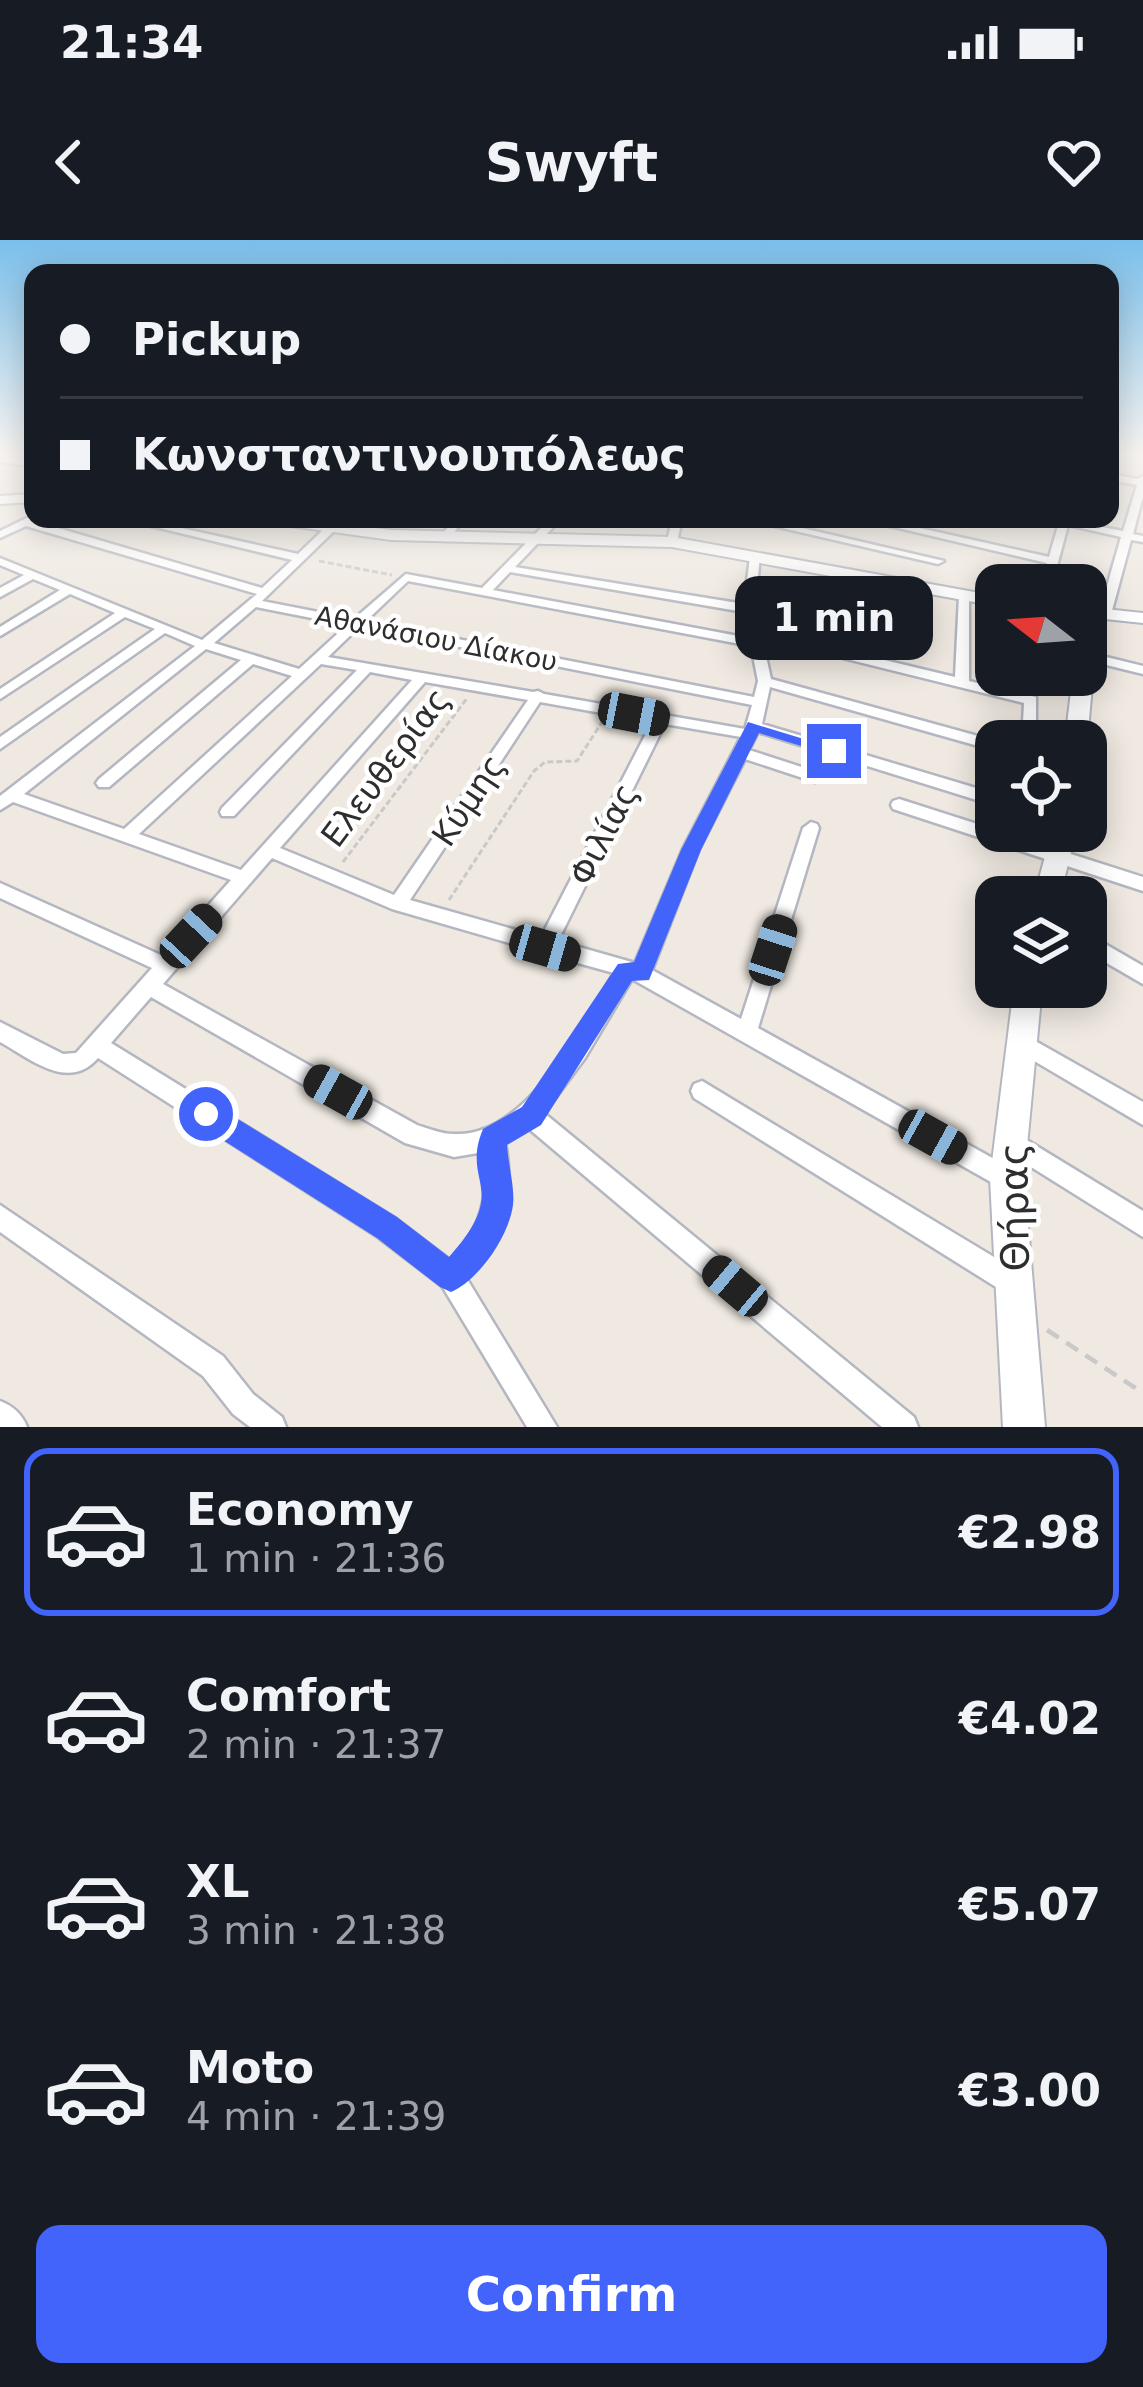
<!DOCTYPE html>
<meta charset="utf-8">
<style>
body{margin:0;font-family:"DejaVu Sans",sans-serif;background:#20242c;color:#f1f3f6;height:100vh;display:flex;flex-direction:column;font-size:45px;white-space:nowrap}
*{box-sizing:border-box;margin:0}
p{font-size:39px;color:#9ea1a6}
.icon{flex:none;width:66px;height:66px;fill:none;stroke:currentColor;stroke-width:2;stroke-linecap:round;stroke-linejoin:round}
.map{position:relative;height:1187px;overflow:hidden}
.sheet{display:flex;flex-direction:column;background:#171b24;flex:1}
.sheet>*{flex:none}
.top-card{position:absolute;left:24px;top:24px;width:1095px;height:264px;border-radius:24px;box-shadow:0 6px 30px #0003;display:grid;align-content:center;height:264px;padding:0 36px;background:#171b24}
.needle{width:78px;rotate:287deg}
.buttons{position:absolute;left:975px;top:324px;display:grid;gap:24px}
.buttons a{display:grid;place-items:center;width:132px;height:132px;border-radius:24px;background:#171b24;box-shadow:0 6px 30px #0003;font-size:60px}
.end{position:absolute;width:54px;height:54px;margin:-27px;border:15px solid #4264fb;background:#fff;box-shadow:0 0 0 6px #fff}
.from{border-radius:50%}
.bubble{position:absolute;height:84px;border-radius:24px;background:#171b24;box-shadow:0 6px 30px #0003;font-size:39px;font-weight:700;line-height:84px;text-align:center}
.car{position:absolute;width:36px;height:72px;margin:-36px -18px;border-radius:15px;box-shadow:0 0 9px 3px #0007;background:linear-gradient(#222 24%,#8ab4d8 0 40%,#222 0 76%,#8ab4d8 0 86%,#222 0)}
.top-card b{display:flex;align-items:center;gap:42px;height:114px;font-size:45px}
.top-card b+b{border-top:3px solid #363941}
.top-card i{width:30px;height:30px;background:#f1f3f6}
ul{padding:21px 0 0;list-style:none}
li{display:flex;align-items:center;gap:36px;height:168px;margin:0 24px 18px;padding:0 12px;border:6px solid transparent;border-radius:24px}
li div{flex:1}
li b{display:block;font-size:45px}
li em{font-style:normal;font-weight:700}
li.on{border-color:#4264fb}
li>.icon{width:108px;height:108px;stroke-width:1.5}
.button{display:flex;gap:24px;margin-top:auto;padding:24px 36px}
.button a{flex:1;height:138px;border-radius:24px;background:#4264fb;color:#fff;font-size:48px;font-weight:700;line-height:138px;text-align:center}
.status{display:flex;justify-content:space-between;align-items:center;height:84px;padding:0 60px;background:#171b24;direction:ltr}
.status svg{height:33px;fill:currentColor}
header{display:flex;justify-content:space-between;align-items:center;height:156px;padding:0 36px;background:#171b24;font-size:54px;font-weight:700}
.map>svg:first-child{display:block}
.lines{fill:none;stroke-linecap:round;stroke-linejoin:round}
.street-casing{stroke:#b4b7c1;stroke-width:5}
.secondary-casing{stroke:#b4b7c1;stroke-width:4}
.path-far1{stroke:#c9c9c9;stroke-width:3;stroke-dasharray:6 3;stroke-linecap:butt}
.path{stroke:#c9c9c9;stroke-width:4.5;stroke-dasharray:14 9;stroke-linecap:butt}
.street{fill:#fff;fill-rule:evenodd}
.secondary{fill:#fff;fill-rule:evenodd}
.route{fill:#4264fb}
.labels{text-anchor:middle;stroke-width:9;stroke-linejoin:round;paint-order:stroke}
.far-street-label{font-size:27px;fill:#2e2e2e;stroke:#fff}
.street-label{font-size:33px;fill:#2e2e2e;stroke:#fff}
.near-street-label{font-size:39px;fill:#2e2e2e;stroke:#fff}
</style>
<div class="status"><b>21:34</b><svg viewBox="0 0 49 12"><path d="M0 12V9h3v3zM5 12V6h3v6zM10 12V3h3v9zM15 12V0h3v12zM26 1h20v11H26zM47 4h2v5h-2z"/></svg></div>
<header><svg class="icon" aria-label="back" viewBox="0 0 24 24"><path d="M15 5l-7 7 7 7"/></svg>Swyft<svg class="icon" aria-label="heart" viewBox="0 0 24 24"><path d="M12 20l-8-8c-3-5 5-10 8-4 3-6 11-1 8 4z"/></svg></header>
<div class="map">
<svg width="1143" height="1187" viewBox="0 0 1143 1187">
<rect width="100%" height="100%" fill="#efe9e1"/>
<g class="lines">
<g class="street-casing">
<g id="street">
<path d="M 0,216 L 33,220 L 33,226 L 0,222 Z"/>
<path d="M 1110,234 L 1138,239 L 1143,236 L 1143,256 L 1133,294 L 1143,296 L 1143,302 L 1131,300 L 1111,374 L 1105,378 L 1099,374 L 1121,297 L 1068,285 L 1052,345 L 1040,345 L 1047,323 L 860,279 L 879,279 L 1049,317 L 1060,279 L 1123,291 L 1137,245 L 1110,240 Z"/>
<path d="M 31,276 L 36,279 L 34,281 L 262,348 L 292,320 L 122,279 L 141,279 L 298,314 L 326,287 L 334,287 L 334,291 L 262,361 L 354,379 L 406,334 L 482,348 L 550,279 L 561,279 L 515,327 L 744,364 L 750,317 L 760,315 L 755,369 L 760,390 L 955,437 L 959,356 L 969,353 L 969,441 L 1036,457 L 1036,501 L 1022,501 L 1024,463 L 762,398 L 771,439 L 996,501 L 996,511 L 770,447 L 762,484 L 996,554 L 996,566 L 758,492 L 749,510 L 820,533 L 823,537 L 815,542 L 745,519 L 699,609 L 652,730 L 741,779 L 803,588 L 811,582 L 817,584 L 819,588 L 758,788 L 1014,930 L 1018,938 L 1014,946 L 1006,950 L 998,946 L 632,739 L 585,818 L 544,873 L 914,1177 L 918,1187 L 882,1187 L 528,888 L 505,903 C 515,954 504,1001 467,1039 L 557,1187 L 527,1187 L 442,1046 L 378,997 L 98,818 C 68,852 31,819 0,802 L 0,782 L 63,814 L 76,813 L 152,728 L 0,658 L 0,643 L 163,716 L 231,640 L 13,562 L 0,570 L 0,556 L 195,406 L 165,393 L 0,509 L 0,497 L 155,389 L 125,377 L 0,459 L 0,449 L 115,373 L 70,354 L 0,396 L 0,387 L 60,350 L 33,339 L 0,357 L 0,348 L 24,335 L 0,325 L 0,318 L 202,400 L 257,354 L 26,286 L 0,298 L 0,291 ZM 510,332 L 744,372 L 746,392 L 749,398 L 493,350 ZM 408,341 L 751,406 L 758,441 L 754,457 L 366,381 ZM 256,367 L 347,385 L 299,429 L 214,403 ZM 359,387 L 752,465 L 745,489 L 544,454 L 538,451 L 533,452 L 328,417 ZM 206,409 L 241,420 L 99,539 L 96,543 L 99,547 L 109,547 L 253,424 L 292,436 L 124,589 L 24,554 ZM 321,424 L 357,430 L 222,568 L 220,572 L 222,576 L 234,576 L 370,432 L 412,440 L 241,630 L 139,594 ZM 425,442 L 528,460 L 394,655 L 280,608 ZM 540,462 L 652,482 L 541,697 L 410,660 ZM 665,484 L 741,497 L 683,609 L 635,723 L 558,701 ZM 272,618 L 392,669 L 537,711 L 545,716 L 549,715 L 614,733 C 581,786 527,898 454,894 C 442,894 429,889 417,885 L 163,744 ZM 151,757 L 405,903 L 454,917 L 484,912 C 490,955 481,990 450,1020 L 396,979 L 111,803 Z"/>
<path d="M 454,279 L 464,279 L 450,298 L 442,298 L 441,296 Z"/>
<path d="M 672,279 L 682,279 L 677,302 L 672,305 L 667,302 Z"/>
<path d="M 744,279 L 763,279 L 944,321 L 938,324 Z"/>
<path d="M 1086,412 L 1143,426 L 1143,434 L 1086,420 Z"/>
<path d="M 899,559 L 1143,637 L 1143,651 L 893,569 L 891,565 L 893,561 Z"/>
<path d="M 1086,693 L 1143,726 L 1143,744 L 1086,711 Z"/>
<path d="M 1021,793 L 1143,862 L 1143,885 L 1014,809 L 1011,802 L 1014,795 Z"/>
<path d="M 702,841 L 1022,1034 L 1026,1043 L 1022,1052 L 1013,1056 L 1004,1052 L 694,858 L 691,851 L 694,844 Z"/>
<path d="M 1012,891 L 1143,971 L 1143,997 L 1004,910 L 1001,902 L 1004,894 Z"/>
<path d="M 0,965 L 223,1116 L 253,1154 L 282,1177 L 286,1187 L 250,1187 L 233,1174 L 203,1136 L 0,992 Z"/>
<path d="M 0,1161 C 13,1166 22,1174 27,1187 L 0,1187 Z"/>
</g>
</g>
<g class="secondary-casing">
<g id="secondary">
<path d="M 33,254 L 33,262 L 0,264 L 0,256 Z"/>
<path d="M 261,279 L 303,279 L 391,290 L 672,297 L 996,356 L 996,366 L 672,307 L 391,300 L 268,283 Z"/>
<path d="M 1086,367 L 1143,373 L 1143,383 L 1086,377 Z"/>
<path d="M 1086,430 L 1093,435 L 1087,501 L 1065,501 L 1073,435 L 1086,435 Z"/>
<path d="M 1052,591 L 1076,591 L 1060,657 L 1034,657 Z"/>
<path d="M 1014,747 L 1042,747 L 1024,938 L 1045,1187 L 1003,1187 L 990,938 Z"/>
</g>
</g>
<g class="path-far1">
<path d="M 319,321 L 392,335"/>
<path d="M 765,357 L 885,384"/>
<path d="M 343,622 L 468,457"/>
<path d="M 449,660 L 534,531 L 545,522 L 577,521 L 602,482"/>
</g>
<path class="path" d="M 1047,1090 L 1143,1153"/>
<use href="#street" class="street"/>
<use href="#secondary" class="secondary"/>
</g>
<linearGradient id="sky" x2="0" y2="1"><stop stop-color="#7abfeb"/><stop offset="0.56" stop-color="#f8f5f2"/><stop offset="1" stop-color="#f8f5f2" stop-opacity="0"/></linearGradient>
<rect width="1143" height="381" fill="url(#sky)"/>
<path class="route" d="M 748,482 L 843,511 L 834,516 L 759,493 L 701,610 L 649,740 L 632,741 L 541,885 L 507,905 C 508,924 515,947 513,965 C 509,996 479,1040 451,1052 L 440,1047 L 377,998 L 196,883 L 196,865 L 215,865 L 397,977 L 449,1017 C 512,947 460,944 483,889 L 522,867 L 618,724 L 634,722 L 681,610 Z"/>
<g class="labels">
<g class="far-street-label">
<text transform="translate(436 399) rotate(11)" y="9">Αθανάσιου Δίακου</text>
</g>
<g class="street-label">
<text transform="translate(385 527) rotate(-53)" y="12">Ελευθερίας</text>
<text transform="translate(468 560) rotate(-56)" y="12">Κύμης</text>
<text transform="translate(603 594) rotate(-63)" y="12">Φιλίας</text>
</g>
<g class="near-street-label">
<text transform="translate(1014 967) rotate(-91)" y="14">Θήρας</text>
</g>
</g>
</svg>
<div class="buttons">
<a><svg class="needle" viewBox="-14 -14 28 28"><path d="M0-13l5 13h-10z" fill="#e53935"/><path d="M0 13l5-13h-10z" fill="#9ea1a6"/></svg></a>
<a><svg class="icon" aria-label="locate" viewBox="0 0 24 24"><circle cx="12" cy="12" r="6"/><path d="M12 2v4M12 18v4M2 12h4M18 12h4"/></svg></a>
<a><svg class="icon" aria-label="layers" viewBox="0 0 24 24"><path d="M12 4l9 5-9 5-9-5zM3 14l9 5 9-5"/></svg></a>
</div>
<i class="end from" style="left:206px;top:874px"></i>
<i class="end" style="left:834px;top:511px"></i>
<div class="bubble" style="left:735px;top:336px;width:198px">1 min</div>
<i class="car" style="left:634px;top:474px;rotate:101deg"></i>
<i class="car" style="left:191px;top:696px;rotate:43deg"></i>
<i class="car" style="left:545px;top:708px;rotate:106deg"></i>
<i class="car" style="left:773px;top:710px;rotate:18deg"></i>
<i class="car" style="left:338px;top:852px;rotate:299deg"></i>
<i class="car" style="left:933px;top:897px;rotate:119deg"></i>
<i class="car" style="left:735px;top:1046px;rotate:310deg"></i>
<div class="top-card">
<b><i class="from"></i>Pickup</b>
<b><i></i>Κωνσταντινουπόλεως</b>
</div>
</div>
<section class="sheet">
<ul>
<li class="on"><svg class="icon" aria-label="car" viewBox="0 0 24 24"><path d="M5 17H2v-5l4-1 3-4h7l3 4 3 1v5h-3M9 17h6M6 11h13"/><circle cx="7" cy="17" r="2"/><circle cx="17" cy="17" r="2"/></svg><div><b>Economy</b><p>1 min · 21:36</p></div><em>€2.98</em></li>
<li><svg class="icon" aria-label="car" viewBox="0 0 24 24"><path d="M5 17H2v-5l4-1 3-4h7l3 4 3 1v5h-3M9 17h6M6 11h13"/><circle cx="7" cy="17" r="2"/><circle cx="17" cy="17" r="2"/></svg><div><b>Comfort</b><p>2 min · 21:37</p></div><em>€4.02</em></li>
<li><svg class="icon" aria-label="car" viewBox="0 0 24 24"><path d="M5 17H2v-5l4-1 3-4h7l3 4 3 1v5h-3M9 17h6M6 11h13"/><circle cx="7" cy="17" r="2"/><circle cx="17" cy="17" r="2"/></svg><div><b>XL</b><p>3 min · 21:38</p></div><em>€5.07</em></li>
<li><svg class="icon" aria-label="car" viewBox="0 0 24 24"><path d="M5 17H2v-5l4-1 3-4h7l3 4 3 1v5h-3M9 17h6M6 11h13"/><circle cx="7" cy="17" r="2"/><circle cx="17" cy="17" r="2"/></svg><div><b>Moto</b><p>4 min · 21:39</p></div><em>€3.00</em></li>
</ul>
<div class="button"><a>Confirm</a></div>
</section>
